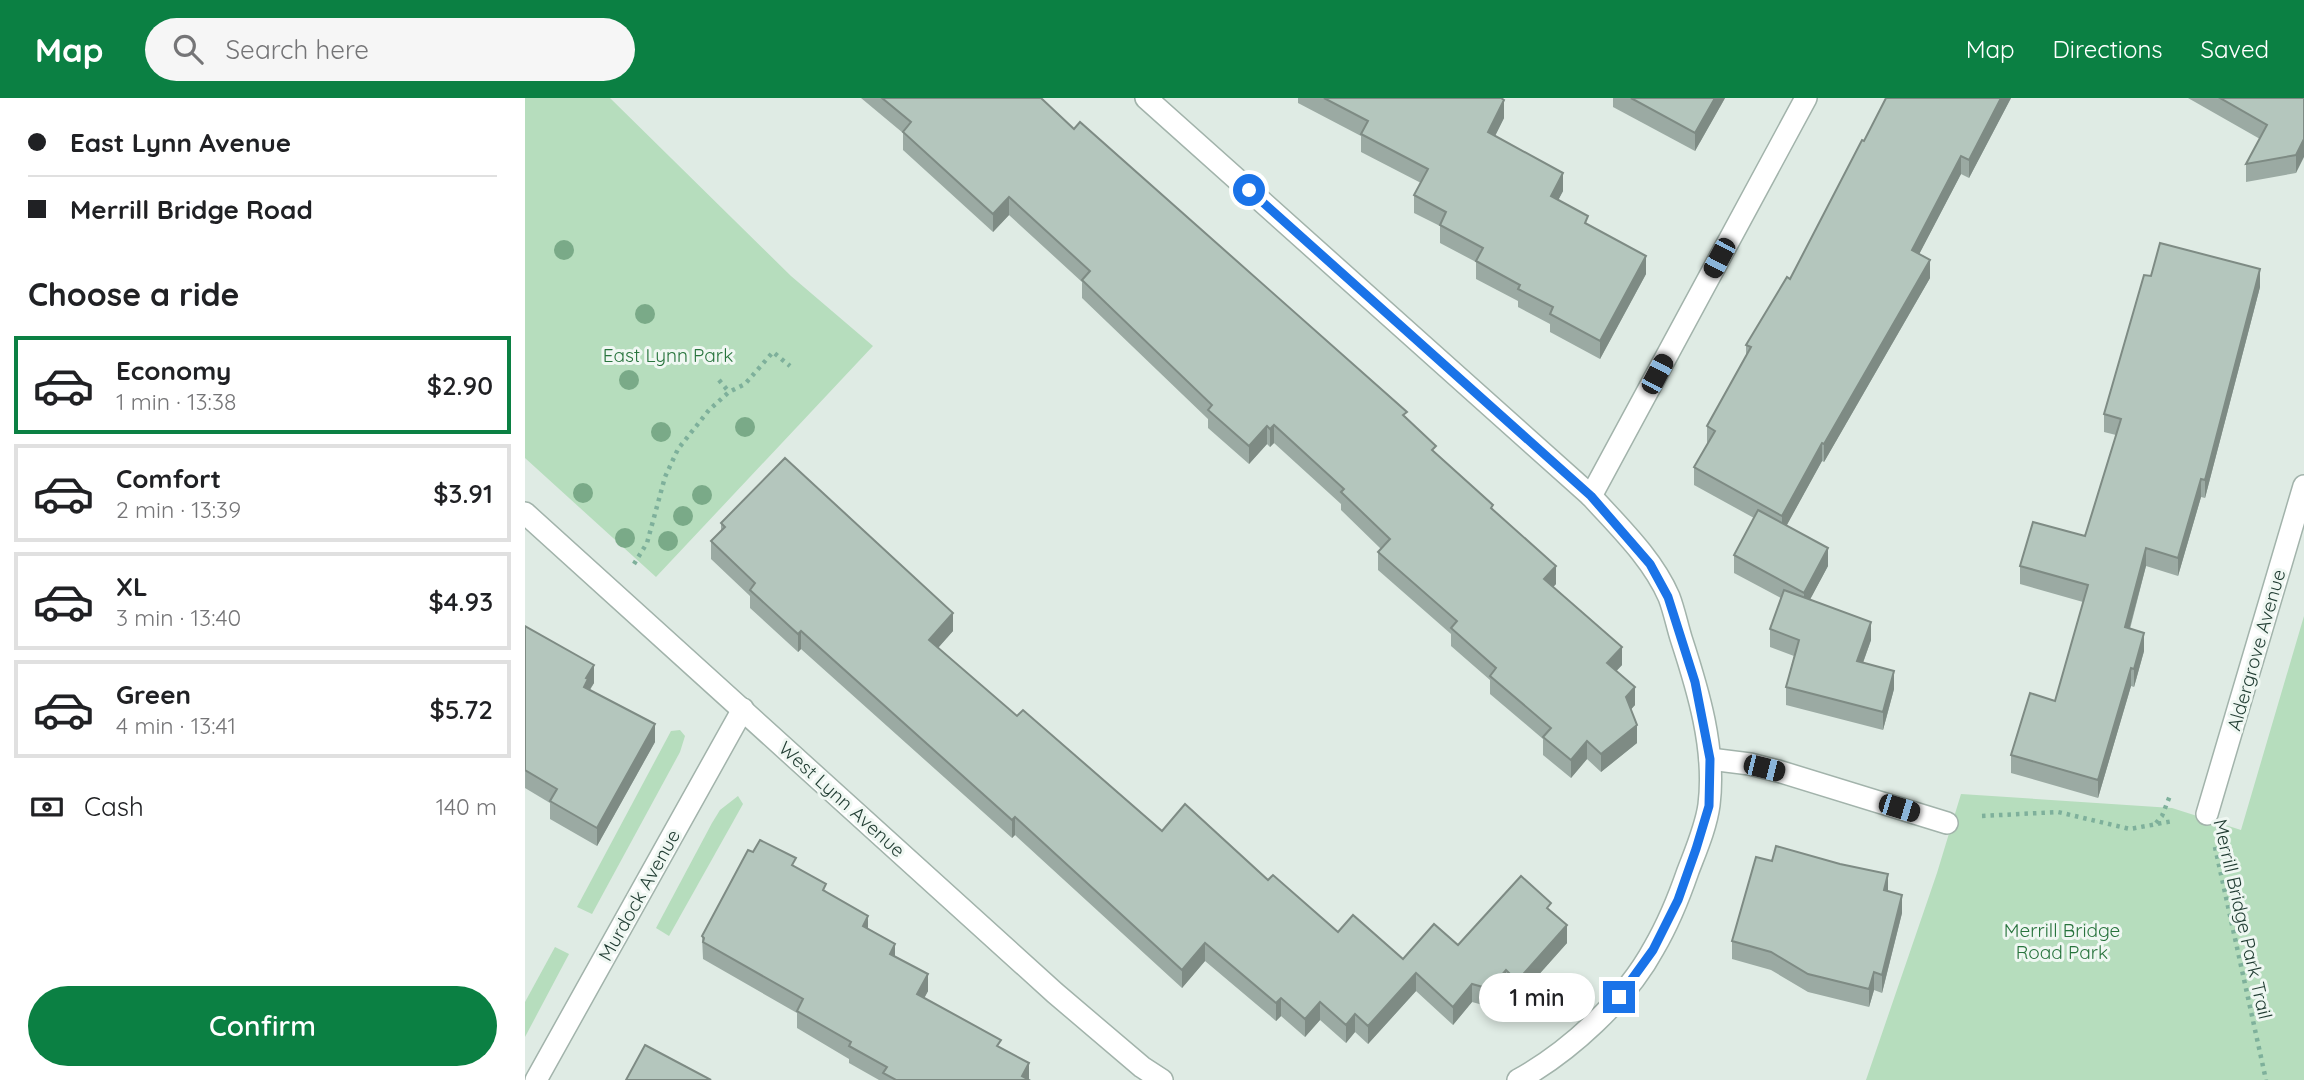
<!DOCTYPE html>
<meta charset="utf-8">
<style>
body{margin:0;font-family:Quicksand,sans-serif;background:#f6f6f6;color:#202124;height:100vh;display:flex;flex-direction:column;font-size:26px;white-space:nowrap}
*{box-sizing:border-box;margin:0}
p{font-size:23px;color:#757577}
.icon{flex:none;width:38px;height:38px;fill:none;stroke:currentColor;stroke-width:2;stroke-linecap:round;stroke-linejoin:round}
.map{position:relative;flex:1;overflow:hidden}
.side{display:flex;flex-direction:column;background:#fff;width:525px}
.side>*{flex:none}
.banner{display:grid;align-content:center;height:154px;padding:0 28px;background:#fff}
.end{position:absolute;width:32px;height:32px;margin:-16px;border:9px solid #1a73e8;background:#fff;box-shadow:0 0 0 4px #fff}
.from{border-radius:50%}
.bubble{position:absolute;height:49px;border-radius:24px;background:#fff;box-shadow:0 4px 10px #0003;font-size:23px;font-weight:600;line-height:49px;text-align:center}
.car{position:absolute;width:21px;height:42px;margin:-21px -10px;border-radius:9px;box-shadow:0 0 5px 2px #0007;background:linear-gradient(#222 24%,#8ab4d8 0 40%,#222 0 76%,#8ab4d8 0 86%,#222 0)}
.banner b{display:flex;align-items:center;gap:24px;height:66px;font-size:26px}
.banner b+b{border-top:2px solid #e0e0e0}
.banner i{width:18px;height:18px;background:#202124}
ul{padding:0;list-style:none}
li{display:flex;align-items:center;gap:21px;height:98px;margin:0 14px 10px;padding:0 14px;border:4px solid #e0e0e0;border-radius:0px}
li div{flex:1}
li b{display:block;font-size:26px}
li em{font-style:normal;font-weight:600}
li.selected{border-color:#0b8043}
li>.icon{width:63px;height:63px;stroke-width:1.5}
h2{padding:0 28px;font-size:32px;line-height:84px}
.pay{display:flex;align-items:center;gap:18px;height:77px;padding:0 28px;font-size:26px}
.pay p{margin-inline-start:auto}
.cta{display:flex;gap:14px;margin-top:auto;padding:14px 28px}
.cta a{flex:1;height:80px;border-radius:42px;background:#0b8043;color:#fff;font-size:28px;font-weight:600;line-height:80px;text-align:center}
header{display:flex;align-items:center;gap:42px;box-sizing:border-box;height:98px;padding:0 35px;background:#0b8043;color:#fff}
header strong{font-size:33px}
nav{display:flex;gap:38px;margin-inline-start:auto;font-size:24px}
.search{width:490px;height:63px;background:#f6f6f6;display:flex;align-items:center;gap:18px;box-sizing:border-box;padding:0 24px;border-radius:38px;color:#757577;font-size:26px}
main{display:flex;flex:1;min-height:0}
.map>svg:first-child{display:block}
.green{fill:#b6ddbd}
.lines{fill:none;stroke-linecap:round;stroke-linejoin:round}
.minor-casing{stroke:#a2b3ab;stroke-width:24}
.path{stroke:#7eb09b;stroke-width:4.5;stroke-dasharray:3.5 5;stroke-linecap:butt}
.minor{stroke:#fff;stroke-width:21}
.tree{fill:#7aaa88}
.wall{fill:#9baaa3}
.shaded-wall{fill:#7e8b84}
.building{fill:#b4c6bd;stroke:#7e8b84;stroke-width:2}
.route{stroke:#1a73e8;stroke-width:9}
.labels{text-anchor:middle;stroke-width:6;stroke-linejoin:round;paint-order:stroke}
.park-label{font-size:19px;fill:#28743d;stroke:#eff7f2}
.street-label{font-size:19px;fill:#1f3b31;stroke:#eff7f2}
</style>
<header>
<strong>Map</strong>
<div class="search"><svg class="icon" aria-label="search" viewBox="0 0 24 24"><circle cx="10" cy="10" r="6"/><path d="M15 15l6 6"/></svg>Search here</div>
<nav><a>Map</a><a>Directions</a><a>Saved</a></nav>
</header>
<main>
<section class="side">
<div class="banner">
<b><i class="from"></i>East Lynn Avenue</b>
<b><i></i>Merrill Bridge Road</b>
</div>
<h2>Choose a ride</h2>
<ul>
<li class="selected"><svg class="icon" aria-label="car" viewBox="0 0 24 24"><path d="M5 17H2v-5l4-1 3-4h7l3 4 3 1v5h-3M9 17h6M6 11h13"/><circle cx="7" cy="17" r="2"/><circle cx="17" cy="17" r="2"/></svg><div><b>Economy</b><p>1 min · 13:38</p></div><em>$2.90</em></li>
<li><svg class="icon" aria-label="car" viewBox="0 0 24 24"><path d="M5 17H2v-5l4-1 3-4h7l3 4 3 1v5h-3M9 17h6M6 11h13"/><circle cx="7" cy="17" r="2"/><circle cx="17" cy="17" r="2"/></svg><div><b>Comfort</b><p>2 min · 13:39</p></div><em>$3.91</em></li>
<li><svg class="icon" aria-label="car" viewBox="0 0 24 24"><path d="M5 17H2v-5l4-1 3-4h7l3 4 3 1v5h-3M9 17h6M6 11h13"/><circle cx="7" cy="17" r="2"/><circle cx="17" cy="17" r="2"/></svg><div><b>XL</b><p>3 min · 13:40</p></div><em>$4.93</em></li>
<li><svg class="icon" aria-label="car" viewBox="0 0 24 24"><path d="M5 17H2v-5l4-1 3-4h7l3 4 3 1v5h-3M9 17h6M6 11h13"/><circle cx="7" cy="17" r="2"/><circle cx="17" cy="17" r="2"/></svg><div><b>Green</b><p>4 min · 13:41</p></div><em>$5.72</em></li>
</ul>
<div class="pay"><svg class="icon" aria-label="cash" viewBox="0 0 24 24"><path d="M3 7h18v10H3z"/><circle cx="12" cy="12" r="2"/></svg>Cash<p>140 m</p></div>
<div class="cta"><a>Confirm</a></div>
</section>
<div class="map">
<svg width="1779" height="982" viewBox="0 0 1779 982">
<rect width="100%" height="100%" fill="#dfebe4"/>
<g class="green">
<path d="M 0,0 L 85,0 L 266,178 L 348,248 L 131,479 L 0,360 Z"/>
<path d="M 1779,518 L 1779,982 L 1341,982 L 1412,775 L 1436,696 L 1647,710 L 1716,732 Z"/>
<path d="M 155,632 L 160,638 L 155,654 L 67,816 L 52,809 L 146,633 Z"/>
<path d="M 213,698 L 218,706 L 144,838 L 131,830 L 187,725 L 195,712 Z"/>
<path d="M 30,849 L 44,856 L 0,939 L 0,904 Z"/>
</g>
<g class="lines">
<g class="minor-casing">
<g id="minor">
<path d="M 621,0 L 1066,398 C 1094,429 1127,460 1144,499 C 1149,512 1152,527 1156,540 C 1173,592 1191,651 1184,707 C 1181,729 1171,752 1163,773 C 1154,799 1143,826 1129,850 C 1101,902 1044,954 993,982"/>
<path d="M 1066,398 L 1281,0"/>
<path d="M 0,415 L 530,895 L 617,969 L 637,982"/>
<path d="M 1185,661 L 1225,666 L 1253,673 L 1422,725"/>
<path d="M 1682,716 L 1779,388"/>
<path d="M 11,982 L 218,611"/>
</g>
</g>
<g class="path">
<path d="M 194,282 L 204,294"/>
<path d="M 109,466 L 122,445 L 140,379 L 153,351 L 184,312 L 204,294 L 220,286 L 248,254 L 265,268"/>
<path d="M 1457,718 L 1533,714 L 1605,731 L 1648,723"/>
<path d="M 1631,725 L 1637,718 L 1646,695"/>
<path d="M 1690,749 L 1741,982"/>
</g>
<use href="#minor" class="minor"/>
</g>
<g class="tree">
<circle cx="39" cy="152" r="10"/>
<circle cx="120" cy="216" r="10"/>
<circle cx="104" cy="282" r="10"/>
<circle cx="220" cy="329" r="10"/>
<circle cx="136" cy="334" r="10"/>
<circle cx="58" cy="395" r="10"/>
<circle cx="177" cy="397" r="10"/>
<circle cx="158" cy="418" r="10"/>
<circle cx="100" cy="440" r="10"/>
<circle cx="143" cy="443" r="10"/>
</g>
<g class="wall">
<path d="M 336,0 L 516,0 L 549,31 L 882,320 L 911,356 L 968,412 L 1031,486 L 1028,489 L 1097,567 L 1091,573 L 1110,607 L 1106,611 L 1112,645 L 1076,674 L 1062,661 L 1046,680 L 1018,657 L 1018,641 L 965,596 L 965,582 L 926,548 L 926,536 L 853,472 L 853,454 L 856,451 L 816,412 L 816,406 L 749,345 L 745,349 L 742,346 L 724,366 L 683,330 L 683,321 L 557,200 L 557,184 L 484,117 L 468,134 L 378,52 L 378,35 Z"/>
<path d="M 773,0 L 976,0 L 979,20 L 970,38 L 1038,93 L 1033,102 L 1121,176 L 1075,261 L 1025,234 L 1025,226 L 993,209 L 993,203 L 951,181 L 951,164 L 915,145 L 915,128 L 889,115 L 889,97 L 896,85 L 836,54 L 836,38 L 773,5 Z"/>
<path d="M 1088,0 L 1200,0 L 1170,53 L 1088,9 Z"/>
<path d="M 1486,0 L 1444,80 L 1436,76 L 1394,156 L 1405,180 L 1299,364 L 1297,363 L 1261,428 L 1303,468 L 1285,501 L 1346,542 L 1338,565 L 1369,591 L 1358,632 L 1261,607 L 1261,589 L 1269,558 L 1245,549 L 1245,531 L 1256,500 L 1209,475 L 1209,457 L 1229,420 L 1169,387 L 1169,369 L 1182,346 L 1182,328 L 1221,257 L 1221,247 L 1265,181 L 1339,43 Z"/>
<path d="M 1663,0 L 1779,0 L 1771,75 L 1721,84 L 1721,66 L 1735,41 Z"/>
<path d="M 1626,178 L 1735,189 L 1680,400 L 1676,399 L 1653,478 L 1621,468 L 1605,531 L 1619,553 L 1609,589 L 1606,588 L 1573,700 L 1486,675 L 1486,657 L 1530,603 L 1558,504 L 1495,486 L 1495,468 L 1560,438 L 1591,337 L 1579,334 L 1579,316 Z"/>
<path d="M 196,425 L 428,533 L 413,550 L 492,618 L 637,733 L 743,782 L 813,834 L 878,861 L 933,847 L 1026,813 L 1042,845 L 992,901 L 981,890 L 965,909 L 947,904 L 928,927 L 891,893 L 843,946 L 830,934 L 821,945 L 795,922 L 780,939 L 756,918 L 751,923 L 680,863 L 657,890 L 490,737 L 487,740 L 276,551 L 273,554 L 225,510 L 225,498 L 186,461 L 186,443 L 196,433 Z"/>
<path d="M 0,528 L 69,585 L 65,592 L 130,644 L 72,748 L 25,721 L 25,705 L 0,690 Z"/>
<path d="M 271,769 L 301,793 L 343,831 L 370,858 L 403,893 L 399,900 L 476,950 L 504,965 L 504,982 L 354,982 L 324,965 L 324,961 L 272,930 L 272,915 L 178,861 L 177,838 Z"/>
<path d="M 1363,793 L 1377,815 L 1357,895 L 1349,892 L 1344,909 L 1283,894 L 1246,872 L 1207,861 L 1207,843 Z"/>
</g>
<g class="shaded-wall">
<path d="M 1190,0 L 1200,0 L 1170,53 L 1170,35 Z"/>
<path d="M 1476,0 L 1486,0 L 1444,80 L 1444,62 Z"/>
<path d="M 979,2 L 979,20 L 963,52 L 963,34 Z"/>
<path d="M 1779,41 L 1779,59 L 1771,75 L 1771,57 Z"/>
<path d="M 1436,58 L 1436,76 L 1387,170 L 1387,152 Z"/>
<path d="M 1038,75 L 1038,93 L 1026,116 L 1026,98 Z"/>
<path d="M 484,99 L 484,117 L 468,134 L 468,116 Z"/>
<path d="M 1121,158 L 1121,176 L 1075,261 L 1075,243 Z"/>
<path d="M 1405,162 L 1405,180 L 1299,364 L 1299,346 Z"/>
<path d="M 1735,171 L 1735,189 L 1680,400 L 1680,382 Z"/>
<path d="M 749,327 L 749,345 L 745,349 L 745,331 Z"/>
<path d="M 742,328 L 742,346 L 724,366 L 724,348 Z"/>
<path d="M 1297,345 L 1297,363 L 1257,436 L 1257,418 Z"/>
<path d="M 1676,381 L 1676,399 L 1653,478 L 1653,460 Z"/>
<path d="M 1303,450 L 1303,468 L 1279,513 L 1279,495 Z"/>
<path d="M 1621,450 L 1621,468 L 1600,547 L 1600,529 Z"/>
<path d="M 1031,468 L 1031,486 L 1019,499 L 1019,481 Z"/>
<path d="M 428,515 L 428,533 L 404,560 L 404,542 Z"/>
<path d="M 1346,524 L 1346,542 L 1332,581 L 1332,563 Z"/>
<path d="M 276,533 L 276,551 L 273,554 L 273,536 Z"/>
<path d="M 1619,535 L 1619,553 L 1609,589 L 1609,571 Z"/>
<path d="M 1097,549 L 1097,567 L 1082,583 L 1082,565 Z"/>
<path d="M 69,567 L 69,585 L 63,594 L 59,589 L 61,580 Z"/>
<path d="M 1606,570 L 1606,588 L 1573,700 L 1573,682 Z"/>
<path d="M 1369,573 L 1369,591 L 1358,632 L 1358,614 Z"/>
<path d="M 1110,589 L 1110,607 L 1101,617 L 1101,599 Z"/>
<path d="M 130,626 L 130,644 L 72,748 L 72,730 Z"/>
<path d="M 1112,627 L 1112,645 L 1076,674 L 1076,656 Z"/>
<path d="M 1062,643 L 1062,661 L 1046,680 L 1046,662 Z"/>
<path d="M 490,719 L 490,737 L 487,740 L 487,722 Z"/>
<path d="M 1363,776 L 1363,794 L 1359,792 Z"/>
<path d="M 1377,797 L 1377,815 L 1357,895 L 1357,877 Z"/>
<path d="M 343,818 L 343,835 L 338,828 Z"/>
<path d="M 1042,827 L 1042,845 L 992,901 L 992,883 Z"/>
<path d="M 680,845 L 680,863 L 657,890 L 657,872 Z"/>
<path d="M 370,846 L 370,863 L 365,856 Z"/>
<path d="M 981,872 L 981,890 L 965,909 L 965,891 Z"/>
<path d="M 1349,874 L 1349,892 L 1344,909 L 1344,891 Z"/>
<path d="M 891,875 L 891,893 L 843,946 L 843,928 Z"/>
<path d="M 403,876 L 403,893 L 392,914 L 392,896 Z"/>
<path d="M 947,886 L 947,904 L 928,927 L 928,909 Z"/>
<path d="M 756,900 L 756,918 L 751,923 L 751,905 Z"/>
<path d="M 795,904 L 795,922 L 780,939 L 780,921 Z"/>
<path d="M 830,916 L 830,934 L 821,945 L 821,927 Z"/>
<path d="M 504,965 L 504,982 L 497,978 Z"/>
</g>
<g class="building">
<path d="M 357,0 L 516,0 L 549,31 L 555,24 L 882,314 L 878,317 L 911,348 L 907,352 L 968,407 L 966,410 L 1031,468 L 1019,481 L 1097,549 L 1082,565 L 1110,589 L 1101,599 L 1112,627 L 1076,656 L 1062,643 L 1046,662 L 1018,639 L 1026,630 L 965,578 L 971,570 L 926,530 L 932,523 L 853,454 L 865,441 L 816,394 L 819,391 L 749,327 L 745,331 L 742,328 L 724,348 L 683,312 L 687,307 L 557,182 L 565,173 L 484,99 L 468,116 L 378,34 L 386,24 Z"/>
<path d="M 799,0 L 976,0 L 979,2 L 963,34 L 1038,75 L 1026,98 L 1063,118 L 1060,125 L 1121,158 L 1075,243 L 1025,216 L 1028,209 L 993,191 L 995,187 L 951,163 L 958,150 L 915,127 L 921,114 L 889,97 L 903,71 L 836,36 L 843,23 Z"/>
<path d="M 1106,0 L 1190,0 L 1170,35 Z"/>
<path d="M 1361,0 L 1476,0 L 1444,62 L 1436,58 L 1387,152 L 1405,162 L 1299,346 L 1297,345 L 1257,418 L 1169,369 L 1190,333 L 1182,328 L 1226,249 L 1221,247 L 1262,179 L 1265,181 L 1337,42 L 1339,43 Z"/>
<path d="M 1695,0 L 1779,0 L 1779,41 L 1771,57 L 1721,66 L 1742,27 Z"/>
<path d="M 1635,145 L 1735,171 L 1680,382 L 1676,381 L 1653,460 L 1621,450 L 1600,529 L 1619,535 L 1609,571 L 1606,570 L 1573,682 L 1486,657 L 1505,595 L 1530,603 L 1563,487 L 1495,468 L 1508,424 L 1560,438 L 1596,321 L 1579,316 L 1619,177 L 1626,178 Z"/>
<path d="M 260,360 L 428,515 L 404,542 L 492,618 L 498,612 L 637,733 L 660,706 L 743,782 L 748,777 L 813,834 L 828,817 L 878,861 L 909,826 L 933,847 L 996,778 L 1026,805 L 1022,810 L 1042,827 L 992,883 L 981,872 L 965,891 L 947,886 L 928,909 L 891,875 L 843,928 L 830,916 L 821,927 L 795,904 L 780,921 L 756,900 L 751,905 L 680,845 L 657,872 L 490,719 L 487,722 L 276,533 L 273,536 L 225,492 L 230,485 L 186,443 L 200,429 L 196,425 Z"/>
<path d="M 1233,412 L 1303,450 L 1279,495 L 1209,457 Z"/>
<path d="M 1259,492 L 1346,524 L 1332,563 L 1369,573 L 1358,614 L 1261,589 L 1274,542 L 1245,531 Z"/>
<path d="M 0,528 L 69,567 L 61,580 L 63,581 L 59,589 L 130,626 L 72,730 L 25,703 L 32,691 L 0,672 Z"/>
<path d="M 235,742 L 271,760 L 267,767 L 301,786 L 298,792 L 343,818 L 338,828 L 370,846 L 365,856 L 403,876 L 392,896 L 476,942 L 472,948 L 504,965 L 497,978 L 504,982 L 371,982 L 358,975 L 362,969 L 324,948 L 326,944 L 272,913 L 278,901 L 178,844 L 179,840 L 177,838 L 223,752 L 228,754 Z"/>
<path d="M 1251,748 L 1315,766 L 1363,776 L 1359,792 L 1377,797 L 1357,877 L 1349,874 L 1344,891 L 1283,876 L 1246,854 L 1207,843 L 1231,759 L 1247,763 Z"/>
<path d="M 120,947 L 186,982 L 101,982 Z"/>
</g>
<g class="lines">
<path class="route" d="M 724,92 L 1066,398 L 1125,466 L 1143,499 L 1170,584 L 1185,661 L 1184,708 L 1171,751 L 1153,802 L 1128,852 L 1094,899"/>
</g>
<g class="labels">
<g class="park-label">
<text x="143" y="264">East Lynn Park</text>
<text x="1537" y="839">Merrill Bridge<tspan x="1537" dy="22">Road Park</tspan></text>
</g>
<g class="street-label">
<text transform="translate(1731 552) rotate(-74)" y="7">Aldergrove Avenue</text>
<text transform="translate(317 701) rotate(42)" y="7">West Lynn Avenue</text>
<text transform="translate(114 797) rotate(-61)" y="7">Murdock Avenue</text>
<text transform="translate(1718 821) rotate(77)" y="7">Merrill Bridge Park Trail</text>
</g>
</g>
</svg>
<i class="end from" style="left:724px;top:92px"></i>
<i class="end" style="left:1094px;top:899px"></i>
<div class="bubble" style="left:954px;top:875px;width:116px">1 min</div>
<i class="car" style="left:1194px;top:160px;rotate:208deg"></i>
<i class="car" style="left:1132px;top:276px;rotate:28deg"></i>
<i class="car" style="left:1239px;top:670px;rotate:104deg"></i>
<i class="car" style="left:1374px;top:710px;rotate:107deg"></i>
</div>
</main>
